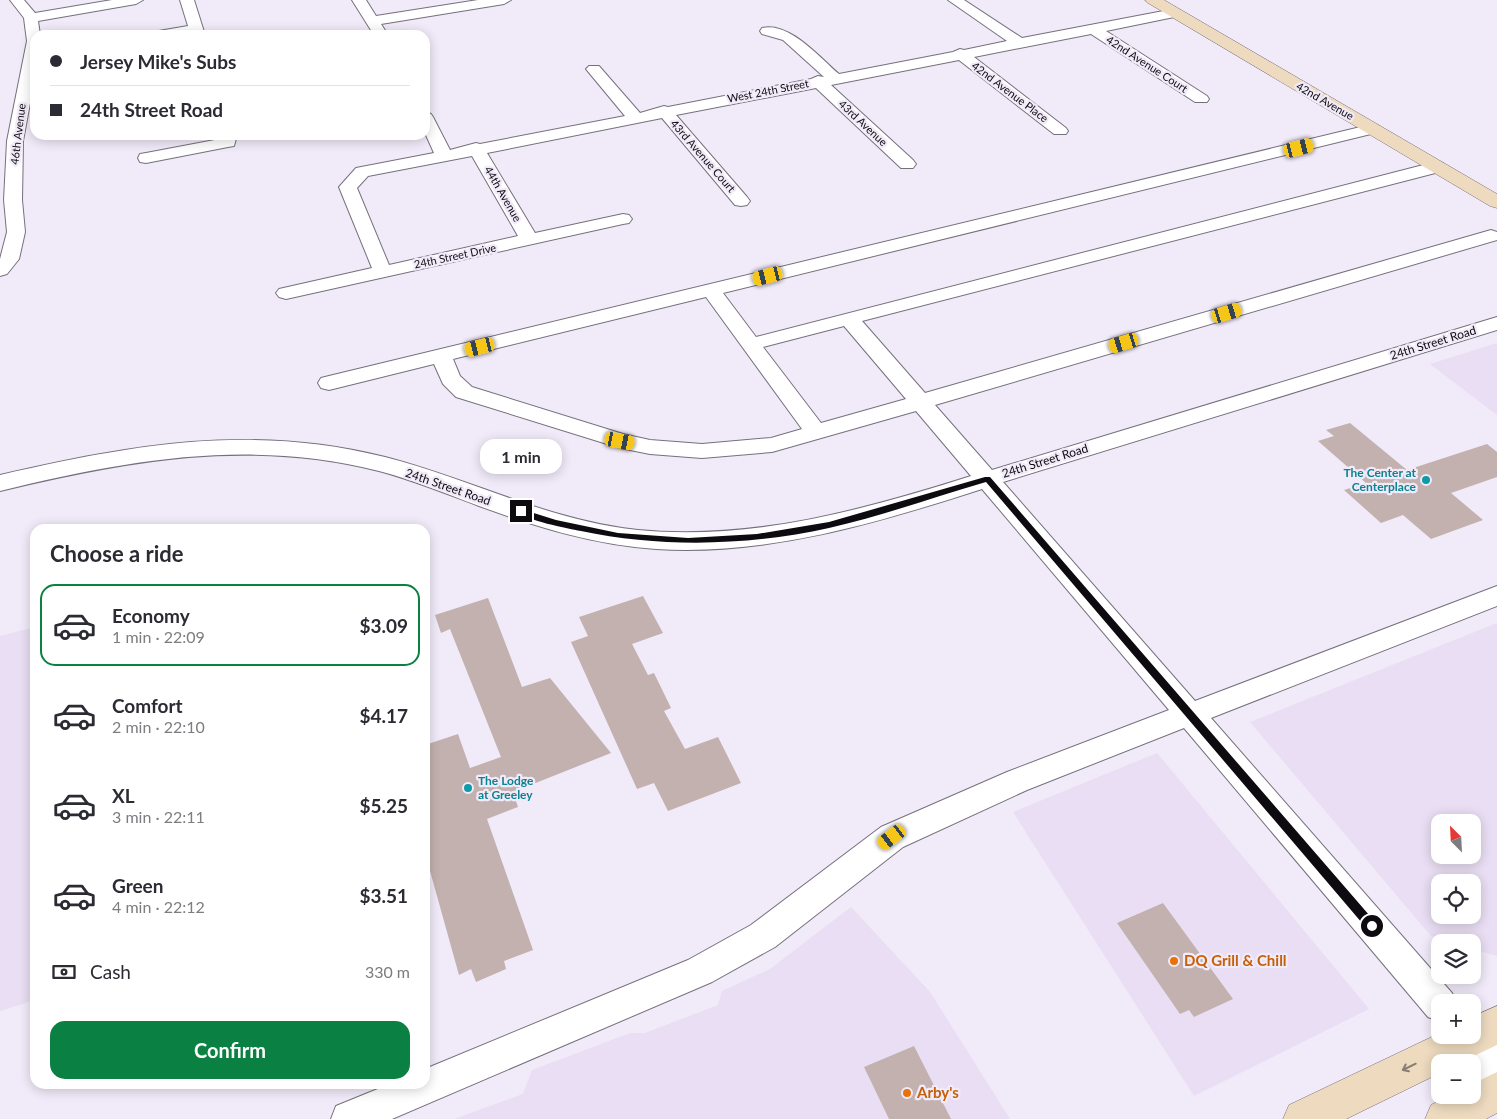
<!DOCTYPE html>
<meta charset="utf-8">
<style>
body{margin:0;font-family:Lato,sans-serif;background:#f2f2f3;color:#2b2b33;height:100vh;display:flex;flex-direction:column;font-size:19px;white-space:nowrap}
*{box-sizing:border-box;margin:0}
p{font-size:16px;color:#7c7c81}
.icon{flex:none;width:28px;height:28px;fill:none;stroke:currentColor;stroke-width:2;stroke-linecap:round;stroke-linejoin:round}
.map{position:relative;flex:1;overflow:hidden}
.sheet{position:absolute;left:30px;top:524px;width:400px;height:565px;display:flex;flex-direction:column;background:#fff;border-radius:15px;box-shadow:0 2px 12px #0003}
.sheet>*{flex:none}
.banner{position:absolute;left:30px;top:30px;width:400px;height:110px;border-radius:15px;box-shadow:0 2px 12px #0003;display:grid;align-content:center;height:110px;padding:0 20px;background:#fff}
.needle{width:32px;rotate:336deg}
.buttons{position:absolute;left:1431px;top:814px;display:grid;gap:10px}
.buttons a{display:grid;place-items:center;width:50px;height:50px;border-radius:10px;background:#fff;box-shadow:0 2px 12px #0003;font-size:25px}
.end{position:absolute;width:22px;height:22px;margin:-11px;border:6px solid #0d0b0f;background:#fff;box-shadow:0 0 0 2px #fff}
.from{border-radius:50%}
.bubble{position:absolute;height:35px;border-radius:15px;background:#fff;box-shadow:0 2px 12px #0003;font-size:16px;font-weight:700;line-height:35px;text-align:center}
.car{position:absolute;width:15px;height:30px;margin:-15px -8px;border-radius:6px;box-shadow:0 0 4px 1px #0007;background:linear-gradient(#f5c518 24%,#345 0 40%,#f5c518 0 76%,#345 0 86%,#f5c518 0)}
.banner b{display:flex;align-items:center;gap:18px;height:48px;font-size:19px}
.banner b+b{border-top:1px solid #e1e1e2}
.banner i{width:12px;height:12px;background:#2b2b33}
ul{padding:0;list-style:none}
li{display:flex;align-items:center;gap:15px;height:82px;margin:0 10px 8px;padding:0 10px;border:2px solid transparent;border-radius:15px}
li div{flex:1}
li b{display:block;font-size:19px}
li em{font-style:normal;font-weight:700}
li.active{border-color:#0b8043}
li>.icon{width:45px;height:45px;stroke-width:1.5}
h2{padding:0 20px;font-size:22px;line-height:60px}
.pay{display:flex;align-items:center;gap:12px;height:55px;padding:0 20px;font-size:19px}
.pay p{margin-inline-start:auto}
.action{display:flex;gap:10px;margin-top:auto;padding:10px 20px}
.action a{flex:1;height:58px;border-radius:15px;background:#0b8043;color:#fff;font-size:20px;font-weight:700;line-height:58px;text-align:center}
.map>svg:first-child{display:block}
.built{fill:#e9def3;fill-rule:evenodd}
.building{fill:#c3b1af}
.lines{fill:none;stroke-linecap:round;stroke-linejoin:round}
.street-casing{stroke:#76707c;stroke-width:2}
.secondary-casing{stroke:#76707c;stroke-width:1}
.street{fill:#fff;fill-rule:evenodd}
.secondary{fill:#eddabf;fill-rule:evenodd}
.oneway{stroke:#887d70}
.route{fill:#0d0b0f}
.culture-dot{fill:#0f9aa8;stroke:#f1eaf9;stroke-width:2}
.food-dot{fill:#e8710a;stroke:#f1eaf9;stroke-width:2}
.labels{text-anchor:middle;stroke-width:4.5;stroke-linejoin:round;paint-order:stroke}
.far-street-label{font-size:11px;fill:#0d0b0f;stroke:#f1eaf9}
.street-label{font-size:12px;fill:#0d0b0f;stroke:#f1eaf9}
.culture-label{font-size:12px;font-weight:bold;fill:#0d838f;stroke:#f1eaf9;text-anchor:end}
.near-food-label{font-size:15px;font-weight:bold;fill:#c56008;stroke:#f1eaf9;text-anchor:start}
</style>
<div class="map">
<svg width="1497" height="1119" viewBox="0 0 1497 1119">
<rect width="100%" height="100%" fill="#f1eaf9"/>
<g class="built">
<path d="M 1497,343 L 1497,415 L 1430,364 Z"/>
<path d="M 1497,623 L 1497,956 L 1473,949 L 1472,942 L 1452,942 L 1431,936 L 1250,722 ZM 1440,822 L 1472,822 L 1472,855 L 1440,855 ZM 1440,882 L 1472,882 L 1472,915 L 1440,915 Z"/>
<path d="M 35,627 L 35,1000 L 0,1011 L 0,636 Z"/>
<path d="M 1157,753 L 1369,1009 L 1194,1096 L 1013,812 Z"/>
<path d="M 851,907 L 930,992 L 1010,1119 L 454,1119 L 523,1094 L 532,1070 L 630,1033 L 645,1033 L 718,1005 L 722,991 L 770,969 Z"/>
</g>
<g class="building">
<path d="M 1350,423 L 1407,470 L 1487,444 L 1497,452 L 1497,477 L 1451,493 L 1483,520 L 1431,539 L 1403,515 L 1381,523 L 1344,490 L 1366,483 L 1318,441 L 1334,436 L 1326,430 Z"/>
<path d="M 643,596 L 663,633 L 632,644 L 648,675 L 654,673 L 671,708 L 664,711 L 685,749 L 718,737 L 741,783 L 668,811 L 654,783 L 637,789 L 571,642 L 588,636 L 579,617 Z"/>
<path d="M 488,598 L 522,687 L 550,678 L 611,753 L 513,792 L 518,807 L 487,819 L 533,950 L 504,961 L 506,969 L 476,982 L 471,969 L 459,975 L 425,853 L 425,745 L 458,734 L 470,768 L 501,757 L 450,629 L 441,633 L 435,615 Z"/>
<path d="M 1163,903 L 1233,999 L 1194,1017 L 1189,1010 L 1180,1014 L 1117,923 Z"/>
<path d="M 914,1046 L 951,1119 L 889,1119 L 864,1067 Z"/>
</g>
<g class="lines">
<g class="street-casing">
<g id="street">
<path d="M 10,0 L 24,0 L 35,13 L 112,0 L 143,0 L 136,4 L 38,21 L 40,35 L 35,35 L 35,76 L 23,141 L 22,200 L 25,232 L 19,259 L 7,274 L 0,276 L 0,259 L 7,232 L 4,200 L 7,141 L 27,41 L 24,18 Z"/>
<path d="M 180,0 L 194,0 L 205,35 L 151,35 L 153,32 L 188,26 Z"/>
<path d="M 352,0 L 366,0 L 376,16 L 478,0 L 511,0 L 504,4 L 381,24 L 388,35 L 374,35 Z"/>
<path d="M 948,0 L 964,0 L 1022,38 L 1174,9 L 1179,10 L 1181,13 L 1179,16 L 1106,31 L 1207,96 L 1209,99 L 1207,102 L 1195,102 L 1091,34 L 974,57 L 1066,128 L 1068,131 L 1066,134 L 1054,134 L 959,60 L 831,85 L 913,160 L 916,164 L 913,168 L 901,168 L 816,88 L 676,115 L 747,197 L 750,201 L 747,205 L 741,206 L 735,205 L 662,118 L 487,153 L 535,233 L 623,214 L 629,215 L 632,219 L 629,223 L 623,224 L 286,299 L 279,297 L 276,293 L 279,289 L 372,268 L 339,187 L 356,168 L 434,153 L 425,133 L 425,112 L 431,114 L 433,117 L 450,150 L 476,143 L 480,144 L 625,116 L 586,69 L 589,66 L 599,66 L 640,113 L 664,106 L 668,107 L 811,79 L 818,76 L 824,77 L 783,40 L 762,34 L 760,31 L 762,28 C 789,21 820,58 839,74 L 953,52 L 960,49 L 964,50 L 1007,41 ZM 472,156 L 518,236 L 389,265 L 357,188 L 368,176 Z"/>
<path d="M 1373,124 L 1379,126 L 1381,129 L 1379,132 L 723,293 L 756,337 L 1431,163 L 1437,162 L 1443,163 L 1446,167 L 1443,171 L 862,321 L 925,393 L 1484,232 L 1491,230 L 1497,232 L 1497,240 L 935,405 L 992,470 L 1497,317 L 1497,330 L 1003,482 L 1195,701 L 1497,586 L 1497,606 L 1211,718 L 1452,993 L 1456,1002 L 1440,1002 L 1440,1022 L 1428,1017 L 1184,728 L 1027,790 L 903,847 L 775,947 L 712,982 L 392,1119 L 331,1119 L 336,1106 L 390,1084 L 425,1084 L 425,1069 L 688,960 L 751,925 L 881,827 L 1007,772 L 1169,710 L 982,489 C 877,523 767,556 656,549 C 594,545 537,527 479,506 C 447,494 413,480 379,471 C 249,438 128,460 0,491 L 0,475 C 131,445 251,423 385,457 C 471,479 549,521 638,530 C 752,541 864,510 971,476 L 916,411 L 772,452 L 702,458 L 650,454 L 620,448 L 456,397 L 443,384 L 434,364 L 329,390 L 321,388 L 318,383 L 321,378 L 329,376 ZM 706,297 L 802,429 L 771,438 L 702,444 L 650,440 L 623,434 L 472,387 L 460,376 L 453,359 ZM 844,326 L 906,399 L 821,423 L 763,347 Z"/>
<path d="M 221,135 L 237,135 L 234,146 L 228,147 L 146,163 L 140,162 L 138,158 L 140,154 L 146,153 L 220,139 Z"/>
<path d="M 1472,1020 L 1478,1023 L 1497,1045 L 1497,1090 C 1485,1085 1472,1077 1472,1062 L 1466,1062 L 1454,1047 L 1449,1035 L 1472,1035 Z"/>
</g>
</g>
<g class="secondary-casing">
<g id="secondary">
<path d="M 1145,0 L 1164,0 L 1497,194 L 1497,208 L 1490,206 L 1148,3 Z"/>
<path d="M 1497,1006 L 1497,1045 L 1461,1062 L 1440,1062 L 1440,1073 L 1346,1119 L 1283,1119 L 1289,1105 L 1440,1033 L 1440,1035 L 1472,1035 L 1472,1017 Z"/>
<path d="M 1497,1072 L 1497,1113 L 1486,1119 L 1425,1119 L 1431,1105 L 1450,1095 L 1472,1095 L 1472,1084 Z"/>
</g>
</g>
<use href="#street" class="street"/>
<use href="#secondary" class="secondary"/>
</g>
<defs><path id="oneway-shaft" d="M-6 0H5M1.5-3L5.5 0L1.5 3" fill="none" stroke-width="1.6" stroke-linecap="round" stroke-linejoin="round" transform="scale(1.25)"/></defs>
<use class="oneway" href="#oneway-shaft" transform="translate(1409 1067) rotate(154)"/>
<path class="route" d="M 985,477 L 990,477 L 1376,923 L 1377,926 L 1376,930 L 1368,930 L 986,482 C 934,497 882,516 829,528 C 748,546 662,548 581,531 C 566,528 527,521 517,511 L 521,509 L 556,520 L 618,533 L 688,538 L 757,534 L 829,522 Z"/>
<g class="culture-dot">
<circle cx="1426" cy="480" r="5"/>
<circle cx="468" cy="788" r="5"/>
</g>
<g class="food-dot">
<circle cx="1174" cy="961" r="5"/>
<circle cx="907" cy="1093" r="5"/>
</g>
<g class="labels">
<g class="far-street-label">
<text transform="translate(1147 64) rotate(33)" y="4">42nd Avenue Court</text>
<text transform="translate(768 91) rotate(-11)" y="4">West 24th Street</text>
<text transform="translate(1010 92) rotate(37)" y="4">42nd Avenue Place</text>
<text transform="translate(1325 101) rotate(30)" y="4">42nd Avenue</text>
<text transform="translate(863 123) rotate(43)" y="4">43rd Avenue</text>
<text transform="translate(18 134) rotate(-83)" y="4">46th Avenue</text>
<text transform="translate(703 156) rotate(49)" y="4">43rd Avenue Court</text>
<text transform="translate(503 194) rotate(60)" y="4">44th Avenue</text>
<text transform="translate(455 256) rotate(-12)" y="4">24th Street Drive</text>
</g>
<g class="street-label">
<text transform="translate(1433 343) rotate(-17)" y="4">24th Street Road</text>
<text transform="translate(1045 461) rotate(-17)" y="4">24th Street Road</text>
<text transform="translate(448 487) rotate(19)" y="4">24th Street Road</text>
</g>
<g class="culture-label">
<text x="1416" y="477">The Center at<tspan x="1416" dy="14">Centerplace</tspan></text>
<text x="478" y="785" text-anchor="start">The Lodge<tspan x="478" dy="14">at Greeley</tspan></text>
</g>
<g class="near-food-label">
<text x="1184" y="966">DQ Grill &amp; Chill</text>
<text x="917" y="1098">Arby's</text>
</g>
</g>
</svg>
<div class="buttons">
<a><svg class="needle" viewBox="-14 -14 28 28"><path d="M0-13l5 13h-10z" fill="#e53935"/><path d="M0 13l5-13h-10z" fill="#7c7c81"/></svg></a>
<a><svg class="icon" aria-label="locate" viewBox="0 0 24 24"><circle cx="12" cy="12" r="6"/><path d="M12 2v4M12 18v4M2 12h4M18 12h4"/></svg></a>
<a><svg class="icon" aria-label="layers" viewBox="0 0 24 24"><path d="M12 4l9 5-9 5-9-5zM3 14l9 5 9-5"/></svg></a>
<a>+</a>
<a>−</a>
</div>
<i class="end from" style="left:1372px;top:926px"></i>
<i class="end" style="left:521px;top:511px"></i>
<div class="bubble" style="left:480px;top:439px;width:82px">1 min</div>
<i class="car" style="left:1299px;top:148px;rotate:76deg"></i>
<i class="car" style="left:768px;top:276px;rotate:256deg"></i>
<i class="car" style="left:1227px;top:313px;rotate:73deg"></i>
<i class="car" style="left:1124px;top:343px;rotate:253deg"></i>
<i class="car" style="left:480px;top:347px;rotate:256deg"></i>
<i class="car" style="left:620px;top:441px;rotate:101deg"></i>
<i class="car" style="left:892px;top:837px;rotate:233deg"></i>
<div class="banner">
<b><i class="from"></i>Jersey Mike's Subs</b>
<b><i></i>24th Street Road</b>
</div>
<section class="sheet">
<h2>Choose a ride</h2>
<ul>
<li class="active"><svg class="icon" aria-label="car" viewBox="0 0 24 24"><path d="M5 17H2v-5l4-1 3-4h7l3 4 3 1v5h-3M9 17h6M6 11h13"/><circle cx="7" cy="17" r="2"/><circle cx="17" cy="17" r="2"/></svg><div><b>Economy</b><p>1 min · 22:09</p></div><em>$3.09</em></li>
<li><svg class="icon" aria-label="car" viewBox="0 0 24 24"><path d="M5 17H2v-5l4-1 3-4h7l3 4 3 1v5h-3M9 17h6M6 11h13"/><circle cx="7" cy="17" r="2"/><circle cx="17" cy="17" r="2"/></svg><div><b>Comfort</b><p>2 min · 22:10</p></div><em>$4.17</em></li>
<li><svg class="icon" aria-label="car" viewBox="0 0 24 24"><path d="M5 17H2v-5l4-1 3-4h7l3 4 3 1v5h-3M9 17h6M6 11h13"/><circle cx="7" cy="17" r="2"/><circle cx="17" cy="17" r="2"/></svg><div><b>XL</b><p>3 min · 22:11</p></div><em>$5.25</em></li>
<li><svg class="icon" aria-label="car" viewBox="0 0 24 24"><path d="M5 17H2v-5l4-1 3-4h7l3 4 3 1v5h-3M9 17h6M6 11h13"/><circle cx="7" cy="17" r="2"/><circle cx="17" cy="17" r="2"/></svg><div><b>Green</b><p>4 min · 22:12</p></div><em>$3.51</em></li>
</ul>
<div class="pay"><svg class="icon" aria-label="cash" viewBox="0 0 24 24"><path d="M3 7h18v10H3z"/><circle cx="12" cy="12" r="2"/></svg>Cash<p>330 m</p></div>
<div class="action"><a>Confirm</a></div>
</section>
</div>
